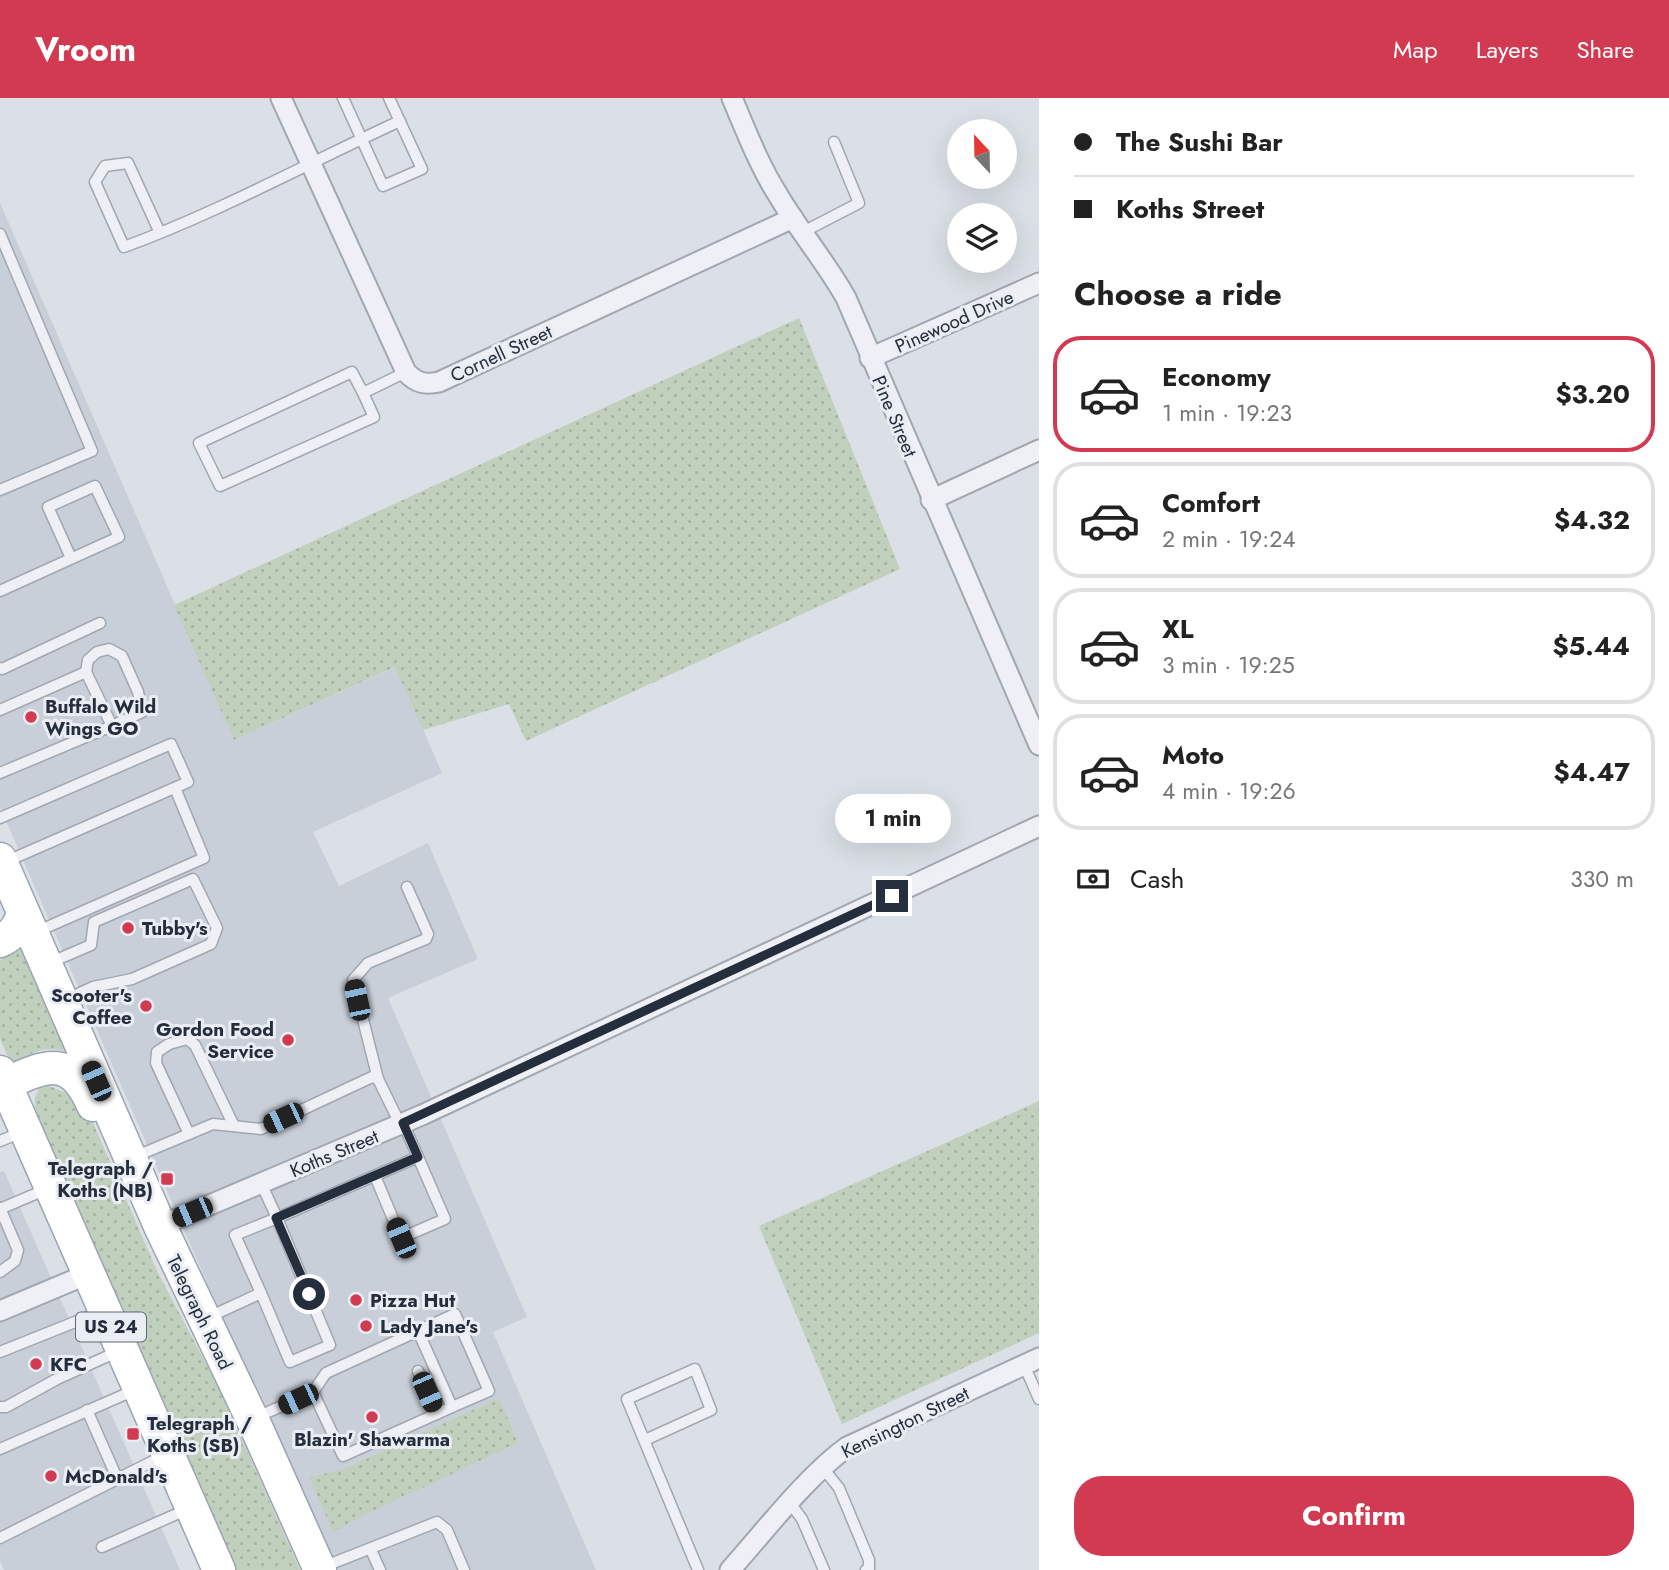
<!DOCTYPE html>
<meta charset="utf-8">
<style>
body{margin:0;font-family:Jost,sans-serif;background:#f6f6f6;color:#222;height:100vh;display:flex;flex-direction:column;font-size:26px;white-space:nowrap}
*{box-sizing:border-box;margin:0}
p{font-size:23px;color:#767676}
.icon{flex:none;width:38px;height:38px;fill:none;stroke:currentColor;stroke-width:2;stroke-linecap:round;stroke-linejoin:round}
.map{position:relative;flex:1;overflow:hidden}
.sheet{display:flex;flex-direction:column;background:#fff;width:630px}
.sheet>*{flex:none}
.hud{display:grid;align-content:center;height:154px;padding:0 35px;background:#fff}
.needle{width:46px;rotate:338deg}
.tools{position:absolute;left:947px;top:21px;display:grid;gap:14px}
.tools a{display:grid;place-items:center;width:70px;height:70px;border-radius:50%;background:#fff;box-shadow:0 7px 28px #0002;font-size:35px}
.end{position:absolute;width:32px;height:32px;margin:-16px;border:9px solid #252e3d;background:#fff;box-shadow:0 0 0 4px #fff}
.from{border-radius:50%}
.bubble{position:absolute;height:49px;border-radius:24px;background:#fff;box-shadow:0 7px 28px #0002;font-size:23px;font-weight:700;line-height:49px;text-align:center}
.car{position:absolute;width:21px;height:42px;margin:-21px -10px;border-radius:9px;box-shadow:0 0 5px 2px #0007;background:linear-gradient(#222 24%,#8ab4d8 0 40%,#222 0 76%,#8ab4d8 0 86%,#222 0)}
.hud b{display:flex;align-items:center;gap:24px;height:66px;font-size:26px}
.hud b+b{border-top:2px solid #e0e0e0}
.hud i{width:18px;height:18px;background:#222}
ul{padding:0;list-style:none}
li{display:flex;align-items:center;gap:21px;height:116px;margin:0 14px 10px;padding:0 21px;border:4px solid #e0e0e0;border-radius:28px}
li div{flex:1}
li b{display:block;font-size:26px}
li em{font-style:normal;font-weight:700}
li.active{border-color:#d23a51}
li>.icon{width:63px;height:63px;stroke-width:1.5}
h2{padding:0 35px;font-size:32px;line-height:84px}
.pay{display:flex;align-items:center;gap:18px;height:77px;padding:0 35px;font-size:26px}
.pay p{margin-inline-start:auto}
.cta{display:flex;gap:14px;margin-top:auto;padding:14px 35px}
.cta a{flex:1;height:80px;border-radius:28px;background:#d23a51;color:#fff;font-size:28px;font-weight:700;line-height:80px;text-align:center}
header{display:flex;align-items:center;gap:42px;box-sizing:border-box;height:98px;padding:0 35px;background:#d23a51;color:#fff}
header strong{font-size:33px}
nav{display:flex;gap:38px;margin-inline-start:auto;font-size:24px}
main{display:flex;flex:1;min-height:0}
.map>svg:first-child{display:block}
.built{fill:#c9cfd8}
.grass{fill:url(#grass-dots)}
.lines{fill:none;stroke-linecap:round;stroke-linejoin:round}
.service-casing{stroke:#a1a7b0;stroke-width:13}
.minor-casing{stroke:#a1a7b0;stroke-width:23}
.primary-casing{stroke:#9aa4b2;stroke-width:35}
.service{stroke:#eef0f5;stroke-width:10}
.minor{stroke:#eef0f5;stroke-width:19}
.primary{stroke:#fff;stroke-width:32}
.route{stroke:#252e3d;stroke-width:9}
.poi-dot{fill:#d23a51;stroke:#eaeef4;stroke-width:2.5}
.labels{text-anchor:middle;stroke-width:6;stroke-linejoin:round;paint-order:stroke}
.shield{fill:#eaeef4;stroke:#606874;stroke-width:2}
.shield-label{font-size:18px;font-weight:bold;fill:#252e3d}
.street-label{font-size:19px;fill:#252e3d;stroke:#eaeef4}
.poi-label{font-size:19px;font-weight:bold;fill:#252e3d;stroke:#eaeef4;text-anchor:start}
</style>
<header>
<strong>Vroom</strong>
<nav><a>Map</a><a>Layers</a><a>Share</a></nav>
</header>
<main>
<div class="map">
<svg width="1039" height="1472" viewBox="0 0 1039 1472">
<defs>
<pattern id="grass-dots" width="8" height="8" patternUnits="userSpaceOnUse" patternTransform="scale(1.75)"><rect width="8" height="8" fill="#c1d0bc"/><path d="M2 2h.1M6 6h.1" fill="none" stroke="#a6b3a2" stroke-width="1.8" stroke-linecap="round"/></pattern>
</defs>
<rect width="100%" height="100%" fill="#dbe0e6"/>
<g class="built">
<path d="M 0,105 L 234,642 L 396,569 L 442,675 L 313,734 L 339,788 L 428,745 L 478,861 L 388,900 L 527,1219 L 493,1234 L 596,1472 L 332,1472 L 0,709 Z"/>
<path d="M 4,1073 L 180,1472 L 4,1472 L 0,1462 L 0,1074 Z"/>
</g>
<g class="grass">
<path d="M 799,220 L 900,471 L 526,643 L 509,606 L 423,632 L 395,569 L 234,642 L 174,507 Z"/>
<path d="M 24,846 L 67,953 C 42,948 32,954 12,968 L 0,941 L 0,862 Z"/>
<path d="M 47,987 L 71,997 L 88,1013 L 157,1173 L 220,1292 L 300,1472 L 235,1472 L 35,1021 L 38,1019 C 33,1006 32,992 47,987 Z"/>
<path d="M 1039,1003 L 1039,1235 L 842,1326 L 759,1128 Z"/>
<path d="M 499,1300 L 518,1345 L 362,1418 L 333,1434 L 309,1379 L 342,1372 Z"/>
</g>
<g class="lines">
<g class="service-casing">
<g id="service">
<path d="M 343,0 L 383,88 L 422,71 L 389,0"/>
<path d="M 803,134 L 859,105 L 834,44"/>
<path d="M 160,135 L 128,65 L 105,68 L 95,84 L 124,149 C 219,114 308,65 400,23"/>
<path d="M 0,136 L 92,353 L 0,392"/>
<path d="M 363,295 L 374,319 L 220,388 L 199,345 L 352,274 L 363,295 L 406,274"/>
<path d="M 0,493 L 119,439 L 95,388 L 48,409 L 71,460"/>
<path d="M 0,570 L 2,571 L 100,525"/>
<path d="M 86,574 L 88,562 L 97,554 L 109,551 L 122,558 L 138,594 L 142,614 L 112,628"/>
<path d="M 0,612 L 86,574 L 112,628 L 0,675"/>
<path d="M 0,720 L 171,646 L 188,684 L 5,764"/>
<path d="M 36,834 L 204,760 L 175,690"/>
<path d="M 49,865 L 91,847 L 94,824 L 193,781 L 217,830 L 211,846 L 132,881 L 93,889 L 65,902"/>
<path d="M 378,981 L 353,882 L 368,865 L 426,841 L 428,836 L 407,789"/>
<path d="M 189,1036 L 156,965 L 157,954 L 169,946 L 187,941 L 195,947 L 234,1028"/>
<path d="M 0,1043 L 22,1034"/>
<path d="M 134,1059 L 213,1026 L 261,1031 L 372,979 L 378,981 L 400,1026"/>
<path d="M 375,1078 L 401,1140 L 445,1121 L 418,1059"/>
<path d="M 0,1111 L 47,1091"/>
<path d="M 0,1174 L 15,1163 L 18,1152 L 0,1110"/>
<path d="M 261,1195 L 290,1264 L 330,1247 L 277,1120 L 418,1059 L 403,1025"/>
<path d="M 209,1219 L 261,1195 L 235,1137 L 277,1120 L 261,1085"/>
<path d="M 418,1233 L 455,1216 L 489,1293 L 452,1309"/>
<path d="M 0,1254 L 100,1214"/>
<path d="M 1024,1267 L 1039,1301"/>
<path d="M 418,1273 L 437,1316"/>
<path d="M 0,1309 L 6,1309 L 57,1281 L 119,1253"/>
<path d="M 87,1312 L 117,1380"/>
<path d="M 257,1319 L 313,1294 L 326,1275 L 418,1233 L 452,1309 L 343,1358 L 313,1294"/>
<path d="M 645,1342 L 711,1312 L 695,1271 L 627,1301 L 698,1472"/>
<path d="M 0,1351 L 135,1292"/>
<path d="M 823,1370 L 839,1390 L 869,1462 L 869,1471 L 866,1472"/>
<path d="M 790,1405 L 802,1421 L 824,1472"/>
<path d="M 0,1440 L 165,1357"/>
<path d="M 102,1449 L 188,1411"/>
<path d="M 371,1452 L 380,1472"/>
<path d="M 323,1469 L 437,1424 L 447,1432 L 464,1472"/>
</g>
</g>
<g class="minor-casing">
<g id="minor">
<path d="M 281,0 L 406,274 C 416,285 425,287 439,284 L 793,120"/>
<path d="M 732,0 C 746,33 759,67 778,97 C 799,133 826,164 846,200 L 1039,647"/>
<path d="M 870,260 L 1039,185"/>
<path d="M 931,402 L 1039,352"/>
<path d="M 160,1128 L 422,1017 L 1039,728"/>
<path d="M 0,1213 L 88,1176"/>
<path d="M 730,1472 C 764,1434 806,1379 847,1349 L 1039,1260"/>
</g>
</g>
<g class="primary-casing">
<g id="primary">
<path d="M 0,761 L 160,1128 L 257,1331 L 320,1472"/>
<path d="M 0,843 C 13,837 18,830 23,816"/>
<path d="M 0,974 L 219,1472"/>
<path d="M 5,986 C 48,966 71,957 93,1007"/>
</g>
</g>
<use href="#service" class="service"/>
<use href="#minor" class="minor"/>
<use href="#primary" class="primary"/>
</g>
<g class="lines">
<path class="route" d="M 309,1196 L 276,1120 L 418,1059 L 403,1025 L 892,798"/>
</g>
<g class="poi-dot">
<circle cx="31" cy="619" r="7"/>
<circle cx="128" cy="830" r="7"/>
<circle cx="146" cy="908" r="7"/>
<circle cx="288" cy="942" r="7"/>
<rect x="160" y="1074" width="14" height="14" rx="3.5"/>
<circle cx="356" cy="1202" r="7"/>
<circle cx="366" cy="1228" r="7"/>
<circle cx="36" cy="1266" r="7"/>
<circle cx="372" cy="1319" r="7"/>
<rect x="126" y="1329" width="14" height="14" rx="3.5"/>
<circle cx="51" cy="1378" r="7"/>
</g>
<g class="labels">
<rect class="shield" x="76" y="1214.5" width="70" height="29" rx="5"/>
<g class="shield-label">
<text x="111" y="1235">US 24</text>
</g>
<g class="street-label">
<text transform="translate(954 223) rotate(-24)" y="7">Pinewood Drive</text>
<text transform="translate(501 255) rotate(-25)" y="7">Cornell Street</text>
<text transform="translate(895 318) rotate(67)" y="7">Pine Street</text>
<text transform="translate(334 1055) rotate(-23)" y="7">Koths Street</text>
<text transform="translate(200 1214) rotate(64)" y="7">Telegraph Road</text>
<text transform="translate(905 1324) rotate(-26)" y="7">Kensington Street</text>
</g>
<g class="poi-label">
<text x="45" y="615">Buffalo Wild<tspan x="45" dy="22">Wings GO</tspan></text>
<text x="142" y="837">Tubby's</text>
<text x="132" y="904" text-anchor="end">Scooter's<tspan x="132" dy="22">Coffee</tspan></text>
<text x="274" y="938" text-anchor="end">Gordon Food<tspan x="274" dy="22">Service</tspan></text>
<text x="153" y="1077" text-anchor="end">Telegraph /<tspan x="153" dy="22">Koths (NB)</tspan></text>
<text x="370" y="1209">Pizza Hut</text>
<text x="380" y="1235">Lady Jane's</text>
<text x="50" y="1273">KFC</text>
<text x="147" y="1332">Telegraph /<tspan x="147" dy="22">Koths (SB)</tspan></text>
<text x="372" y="1348" text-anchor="middle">Blazin' Shawarma</text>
<text x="65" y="1385">McDonald's</text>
</g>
</g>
</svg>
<div class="tools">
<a><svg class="needle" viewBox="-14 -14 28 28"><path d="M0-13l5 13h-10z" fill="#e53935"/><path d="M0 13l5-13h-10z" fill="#767676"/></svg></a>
<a><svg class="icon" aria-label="layers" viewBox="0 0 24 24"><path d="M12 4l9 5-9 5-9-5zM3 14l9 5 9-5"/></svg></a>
</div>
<i class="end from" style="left:309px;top:1196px"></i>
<i class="end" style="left:892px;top:798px"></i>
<div class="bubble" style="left:835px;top:696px;width:116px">1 min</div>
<i class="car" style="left:357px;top:902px;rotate:348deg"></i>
<i class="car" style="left:96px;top:983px;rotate:336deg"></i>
<i class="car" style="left:283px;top:1020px;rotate:245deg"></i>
<i class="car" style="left:192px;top:1114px;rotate:247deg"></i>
<i class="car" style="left:401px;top:1140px;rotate:337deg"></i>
<i class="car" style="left:427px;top:1294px;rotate:156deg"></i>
<i class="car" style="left:298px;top:1301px;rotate:245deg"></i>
</div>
<section class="sheet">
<div class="hud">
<b><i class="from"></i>The Sushi Bar</b>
<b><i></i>Koths Street</b>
</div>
<h2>Choose a ride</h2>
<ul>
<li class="active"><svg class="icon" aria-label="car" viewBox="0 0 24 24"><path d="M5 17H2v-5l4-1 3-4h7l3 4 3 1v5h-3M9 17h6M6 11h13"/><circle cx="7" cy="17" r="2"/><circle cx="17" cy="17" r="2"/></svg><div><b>Economy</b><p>1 min · 19:23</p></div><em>$3.20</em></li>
<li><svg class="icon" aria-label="car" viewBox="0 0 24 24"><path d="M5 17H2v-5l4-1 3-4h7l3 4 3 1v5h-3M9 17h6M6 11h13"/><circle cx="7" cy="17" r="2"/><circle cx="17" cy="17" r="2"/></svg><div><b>Comfort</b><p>2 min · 19:24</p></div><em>$4.32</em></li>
<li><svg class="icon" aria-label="car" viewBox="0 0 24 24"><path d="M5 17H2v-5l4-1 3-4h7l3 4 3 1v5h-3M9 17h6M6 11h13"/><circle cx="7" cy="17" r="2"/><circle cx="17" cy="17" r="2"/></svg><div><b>XL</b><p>3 min · 19:25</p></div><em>$5.44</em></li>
<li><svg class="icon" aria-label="car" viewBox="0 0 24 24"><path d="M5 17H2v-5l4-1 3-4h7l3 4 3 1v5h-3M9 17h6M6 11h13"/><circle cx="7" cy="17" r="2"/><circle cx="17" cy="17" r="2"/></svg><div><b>Moto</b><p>4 min · 19:26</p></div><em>$4.47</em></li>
</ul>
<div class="pay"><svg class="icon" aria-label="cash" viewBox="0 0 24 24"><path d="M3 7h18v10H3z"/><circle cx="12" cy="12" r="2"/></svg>Cash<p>330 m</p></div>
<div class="cta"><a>Confirm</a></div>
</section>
</main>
